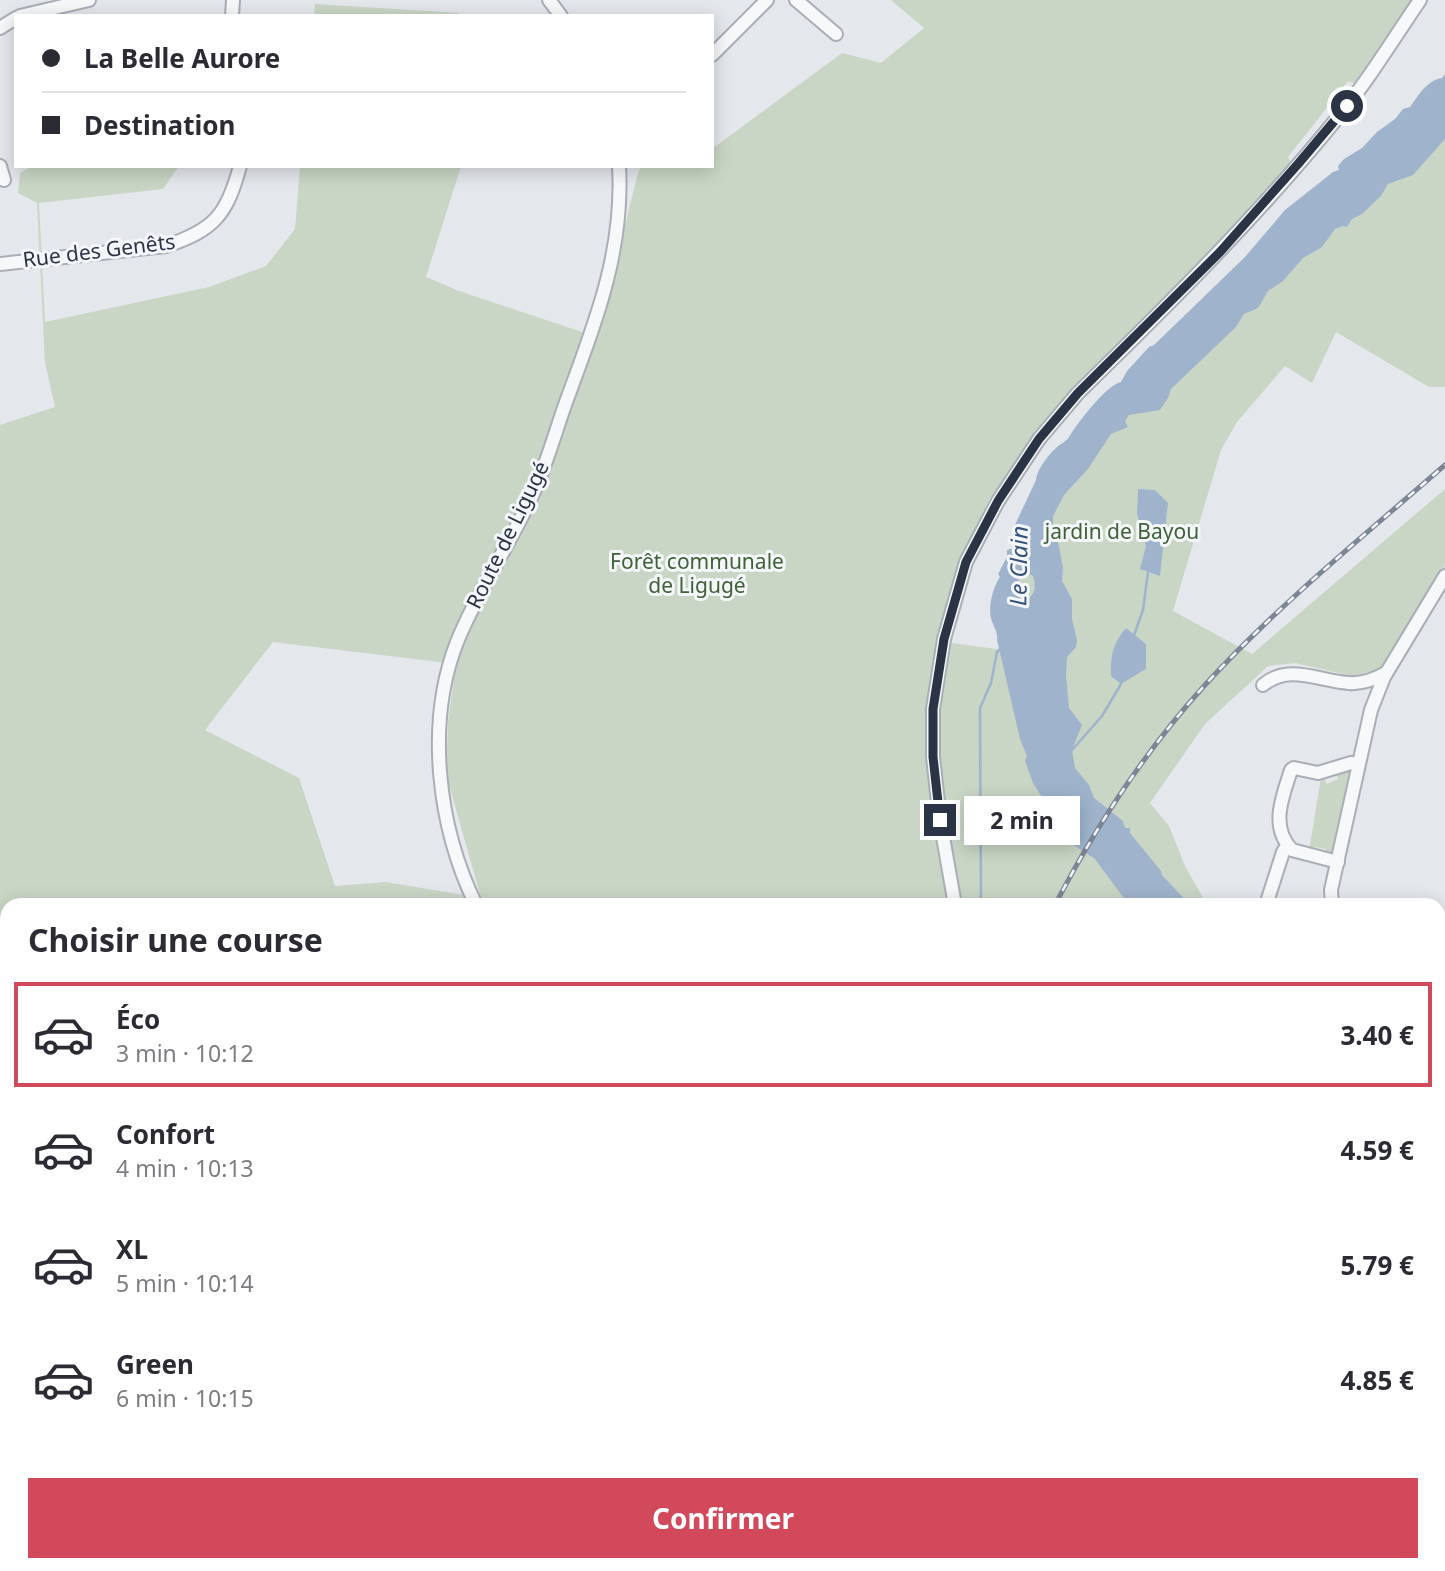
<!DOCTYPE html>
<html lang="fr">
<meta charset="utf-8">
<style>
body{margin:0;font-family:"Noto Sans",sans-serif;background:#f7f7f7;color:#2b2b33;height:100vh;display:flex;flex-direction:column;font-size:26px;white-space:nowrap}
*{box-sizing:border-box;margin:0}
p{font-size:23px;color:#7c7c81}
.icon{flex:none;width:38px;height:38px;fill:none;stroke:currentColor;stroke-width:2;stroke-linecap:round;stroke-linejoin:round}
.map{position:relative;flex:1;overflow:hidden}
.side{position:absolute;left:0px;top:898px;width:1446px;height:674px;display:flex;flex-direction:column;background:#fff;border-radius:21px 21px 0 0;box-shadow:0 4px 18px #0003}
.side>*{flex:none}
.banner{position:absolute;left:14px;top:14px;width:700px;height:154px;border-radius:0px;box-shadow:0 4px 18px #0003;display:grid;align-content:center;height:154px;padding:0 28px;background:#fff}
.end{position:absolute;width:32px;height:32px;margin:-16px;border:9px solid #2b3445;background:#fff;box-shadow:0 0 0 4px #fff}
.from{border-radius:50%}
.bubble{position:absolute;height:49px;border-radius:0px;background:#fff;box-shadow:0 4px 18px #0003;font-size:23px;font-weight:700;line-height:49px;text-align:center}
.banner b{display:flex;align-items:center;gap:24px;height:66px;font-size:26px}
.banner b+b{border-top:2px solid #e1e1e2}
.banner i{width:18px;height:18px;background:#2b2b33}
ul{padding:0;list-style:none}
li{display:flex;align-items:center;gap:21px;height:105px;margin:0 14px 10px;padding:0 14px;border:4px solid transparent;border-radius:0px}
li div{flex:1}
li b{display:block;font-size:26px}
li em{font-style:normal;font-weight:700}
li.current{border-color:#d1495b}
li>.icon{width:63px;height:63px;stroke-width:1.5}
h2{padding:0 28px;font-size:32px;line-height:84px}
.action{display:flex;gap:14px;margin-top:auto;padding:14px 28px}
.action a{flex:1;height:80px;border-radius:0px;background:#d1495b;color:#fff;font-size:28px;font-weight:700;line-height:80px;text-align:center}
.map>svg:first-child{display:block}
.green{fill:#c9d6c5;fill-rule:evenodd}
.water{fill:#9fb4cc;fill-rule:evenodd}
.lines{fill:none;stroke-linecap:round;stroke-linejoin:round}
.stream{stroke:#9fb4cc;stroke-width:2.5}
.minor-casing{stroke:#a9aeb7;stroke-width:16}
.minor{stroke:#f7f8fa;stroke-width:12}
.rail-casing{stroke:#7d8696;stroke-width:5}
.rail{stroke:#f4f6f9;stroke-width:2.5;stroke-dasharray:8;stroke-linecap:butt}
.route{stroke:#2b3445;stroke-width:9}
.labels{text-anchor:middle;stroke-width:6;stroke-linejoin:round;paint-order:stroke}
.street-label{font-size:21px;fill:#2b3445;stroke:#f4f6f9}
.park-label{font-size:21px;fill:#3f6138;stroke:#f4f6f9}
.water-label{font-size:23px;font-style:italic;fill:#34527a;stroke:#f4f6f9}
</style>
<div class="map">
<svg width="1445" height="1571" viewBox="0 0 1445 1571">
<rect width="100%" height="100%" fill="#e4e7ec"/>
<g class="green">
<path d="M 891,0 L 1412,0 L 1356,84 L 1348,81 L 1288,157 L 1292,165 L 1029,444 L 989,499 L 960,566 L 951,606 L 952,643 L 1011,651 L 1013,577 L 1073,465 L 1445,107 L 1445,387 L 1429,387 L 1336,332 L 1312,383 L 1285,366 L 1237,422 L 1221,450 L 1173,611 L 1252,654 L 1445,489 L 1445,566 L 1388,660 L 1377,670 L 1352,676 L 1295,663 L 1268,666 L 1205,724 L 1150,803 L 1169,826 L 1185,866 L 1202,896 L 1211,905 L 7,905 L 7,1564 L 258,1565 L 256,1571 L 0,1571 L 0,425 L 55,407 L 45,362 L 37,203 L 18,193 L 20,173 L 33,166 L 179,166 L 163,189 L 39,203 L 45,322 L 209,287 L 266,266 L 295,229 L 300,166 L 461,166 L 426,277 L 459,291 L 597,337 L 638,173 L 642,166 L 712,166 L 712,149 L 842,53 L 881,63 L 924,28 ZM 273,642 L 456,664 L 448,722 L 446,774 L 481,898 L 386,882 L 335,886 L 299,778 L 205,730 Z"/>
<path d="M 315,4 L 459,13 L 459,16 L 314,16 Z"/>
<path d="M 1351,769 L 1336,853 L 1331,856 L 1325,855 L 1326,849 L 1314,847 L 1312,852 L 1309,851 L 1321,778 L 1324,778 L 1327,784 L 1338,779 L 1336,773 Z"/>
<path d="M 1445,999 L 1445,1571 L 433,1571 L 434,1564 L 1438,1564 L 1438,1000 Z"/>
</g>
<g class="water">
<path d="M 1445,74 L 1445,139 L 1413,175 L 1388,184 L 1381,196 L 1362,214 L 1352,219 L 1347,227 L 1343,226 L 1335,229 L 1322,247 L 1303,258 L 1283,281 L 1268,291 L 1258,308 L 1244,314 L 1236,327 L 1171,389 L 1168,398 L 1160,410 L 1129,415 L 1125,421 L 1128,427 L 1111,434 L 1088,469 L 1064,495 L 1053,516 L 1053,533 L 1058,542 L 1063,567 L 1062,581 L 1072,599 L 1072,619 L 1077,640 L 1076,647 L 1067,657 L 1066,675 L 1069,708 L 1082,725 L 1072,750 L 1075,768 L 1089,785 L 1094,798 L 1123,821 L 1125,828 L 1130,828 L 1130,833 L 1161,871 L 1162,875 L 1190,905 L 1129,905 L 1095,859 L 1072,844 L 1033,783 L 1025,761 L 1027,756 L 1020,739 L 997,640 C 998,630 993,627 991,618 C 988,606 993,587 1000,577 L 998,574 L 1007,557 L 1007,550 L 1013,548 L 1014,537 L 1017,531 L 1014,527 L 1036,480 C 1037,470 1048,455 1056,448 C 1060,444 1066,442 1069,437 C 1077,424 1106,385 1121,382 L 1127,371 L 1149,347 L 1154,345 L 1245,257 L 1285,210 L 1333,172 L 1339,170 L 1338,166 L 1344,159 L 1362,148 L 1377,132 L 1395,119 L 1403,109 L 1410,107 C 1419,95 1427,80 1442,78 ZM 1025,571 L 1033,576 C 1037,589 1034,597 1022,602 C 1016,591 1015,579 1025,571 Z"/>
<path d="M 1138,489 L 1155,490 L 1168,503 L 1160,576 L 1140,569 L 1146,546 L 1137,514 Z"/>
<path d="M 1126,628 L 1146,644 L 1146,669 L 1121,684 L 1111,676 C 1110,656 1113,643 1126,628 Z"/>
<path d="M 1445,1081 L 1445,1130 L 1439,1132 L 1439,1083 Z"/>
</g>
<g class="lines">
<g class="stream">
<path d="M 1134,635 L 1143,610 L 1148,572"/>
<path d="M 1015,636 L 1025,626"/>
<path d="M 1072,750 L 1102,716 L 1121,684"/>
<path d="M 981,905 L 980,708 L 991,683 L 997,652 L 1002,647"/>
<path d="M 742,1571 L 745,1564"/>
</g>
<g class="minor-casing">
<g id="minor">
<path d="M 549,0 L 561,16"/>
<path d="M 796,0 L 836,34"/>
<path d="M 20,16 L 89,0"/>
<path d="M 232,16 L 233,0"/>
<path d="M 0,28 L 16,18"/>
<path d="M 712,55 L 767,0"/>
<path d="M 0,166 L 4,180"/>
<path d="M 0,264 L 166,246 C 214,230 227,215 240,166"/>
<path d="M 1263,685 C 1289,663 1318,681 1349,683 C 1361,684 1375,679 1386,673"/>
<path d="M 1338,862 L 1292,850 C 1269,826 1283,796 1291,770 L 1294,768 L 1318,773 L 1351,763 L 1358,764"/>
<path d="M 476,905 C 438,827 425,724 457,642 C 477,592 509,546 532,496 C 546,466 555,433 566,402 C 595,323 624,252 619,166"/>
<path d="M 955,905 L 940,820 L 933,757 L 933,709 L 944,639 L 966,562 L 998,501 L 1039,439 L 1078,393 C 1167,306 1255,219 1334,122 C 1366,84 1392,41 1420,0"/>
<path d="M 1266,905 L 1283,852 L 1287,846"/>
<path d="M 1332,905 L 1331,890 L 1371,710 L 1384,677 L 1445,576"/>
<path d="M 1438,943 L 1445,943"/>
<path d="M 615,1571 L 615,1564"/>
<path d="M 663,1571 L 664,1564"/>
</g>
</g>
<use href="#minor" class="minor"/>
<g class="rail-casing">
<g id="rail">
<path d="M 1055,905 C 1096,826 1146,750 1205,685 C 1278,605 1364,536 1445,465"/>
<path d="M 724,1571 L 727,1564"/>
</g>
</g>
<use href="#rail" class="rail"/>
</g>
<g class="lines">
<path class="route" d="M 940,820 L 933,757 L 933,709 L 944,639 L 966,562 L 998,501 L 1039,439 L 1078,393 L 1220,252 L 1298,164 L 1347,106"/>
</g>
<g class="labels">
<g class="street-label">
<text transform="translate(99 251) rotate(-7)" y="7">Rue des Genêts</text>
<text transform="translate(508 535) rotate(-64)" y="7">Route de Ligugé</text>
</g>
<g class="park-label">
<text x="1122" y="539">jardin de Bayou</text>
<text x="697" y="569">Forêt communale<tspan x="697" dy="24">de Ligugé</tspan></text>
</g>
<g class="water-label">
<text transform="translate(1019 566) rotate(-89)" y="8">Le Clain</text>
</g>
</g>
</svg>
<i class="end from" style="left:1347px;top:106px"></i>
<i class="end" style="left:940px;top:820px"></i>
<div class="bubble" style="left:964px;top:796px;width:116px">2 min</div>
<div class="banner">
<b><i class="from"></i>La Belle Aurore</b>
<b><i></i>Destination</b>
</div>
<section class="side">
<h2>Choisir une course</h2>
<ul>
<li class="current"><svg class="icon" aria-label="car" viewBox="0 0 24 24"><path d="M5 17H2v-5l4-1 3-4h7l3 4 3 1v5h-3M9 17h6M6 11h13"/><circle cx="7" cy="17" r="2"/><circle cx="17" cy="17" r="2"/></svg><div><b>Éco</b><p>3 min · 10:12</p></div><em>3.40 €</em></li>
<li><svg class="icon" aria-label="car" viewBox="0 0 24 24"><path d="M5 17H2v-5l4-1 3-4h7l3 4 3 1v5h-3M9 17h6M6 11h13"/><circle cx="7" cy="17" r="2"/><circle cx="17" cy="17" r="2"/></svg><div><b>Confort</b><p>4 min · 10:13</p></div><em>4.59 €</em></li>
<li><svg class="icon" aria-label="car" viewBox="0 0 24 24"><path d="M5 17H2v-5l4-1 3-4h7l3 4 3 1v5h-3M9 17h6M6 11h13"/><circle cx="7" cy="17" r="2"/><circle cx="17" cy="17" r="2"/></svg><div><b>XL</b><p>5 min · 10:14</p></div><em>5.79 €</em></li>
<li><svg class="icon" aria-label="car" viewBox="0 0 24 24"><path d="M5 17H2v-5l4-1 3-4h7l3 4 3 1v5h-3M9 17h6M6 11h13"/><circle cx="7" cy="17" r="2"/><circle cx="17" cy="17" r="2"/></svg><div><b>Green</b><p>6 min · 10:15</p></div><em>4.85 €</em></li>
</ul>
<div class="action"><a>Confirmer</a></div>
</section>
</div>
